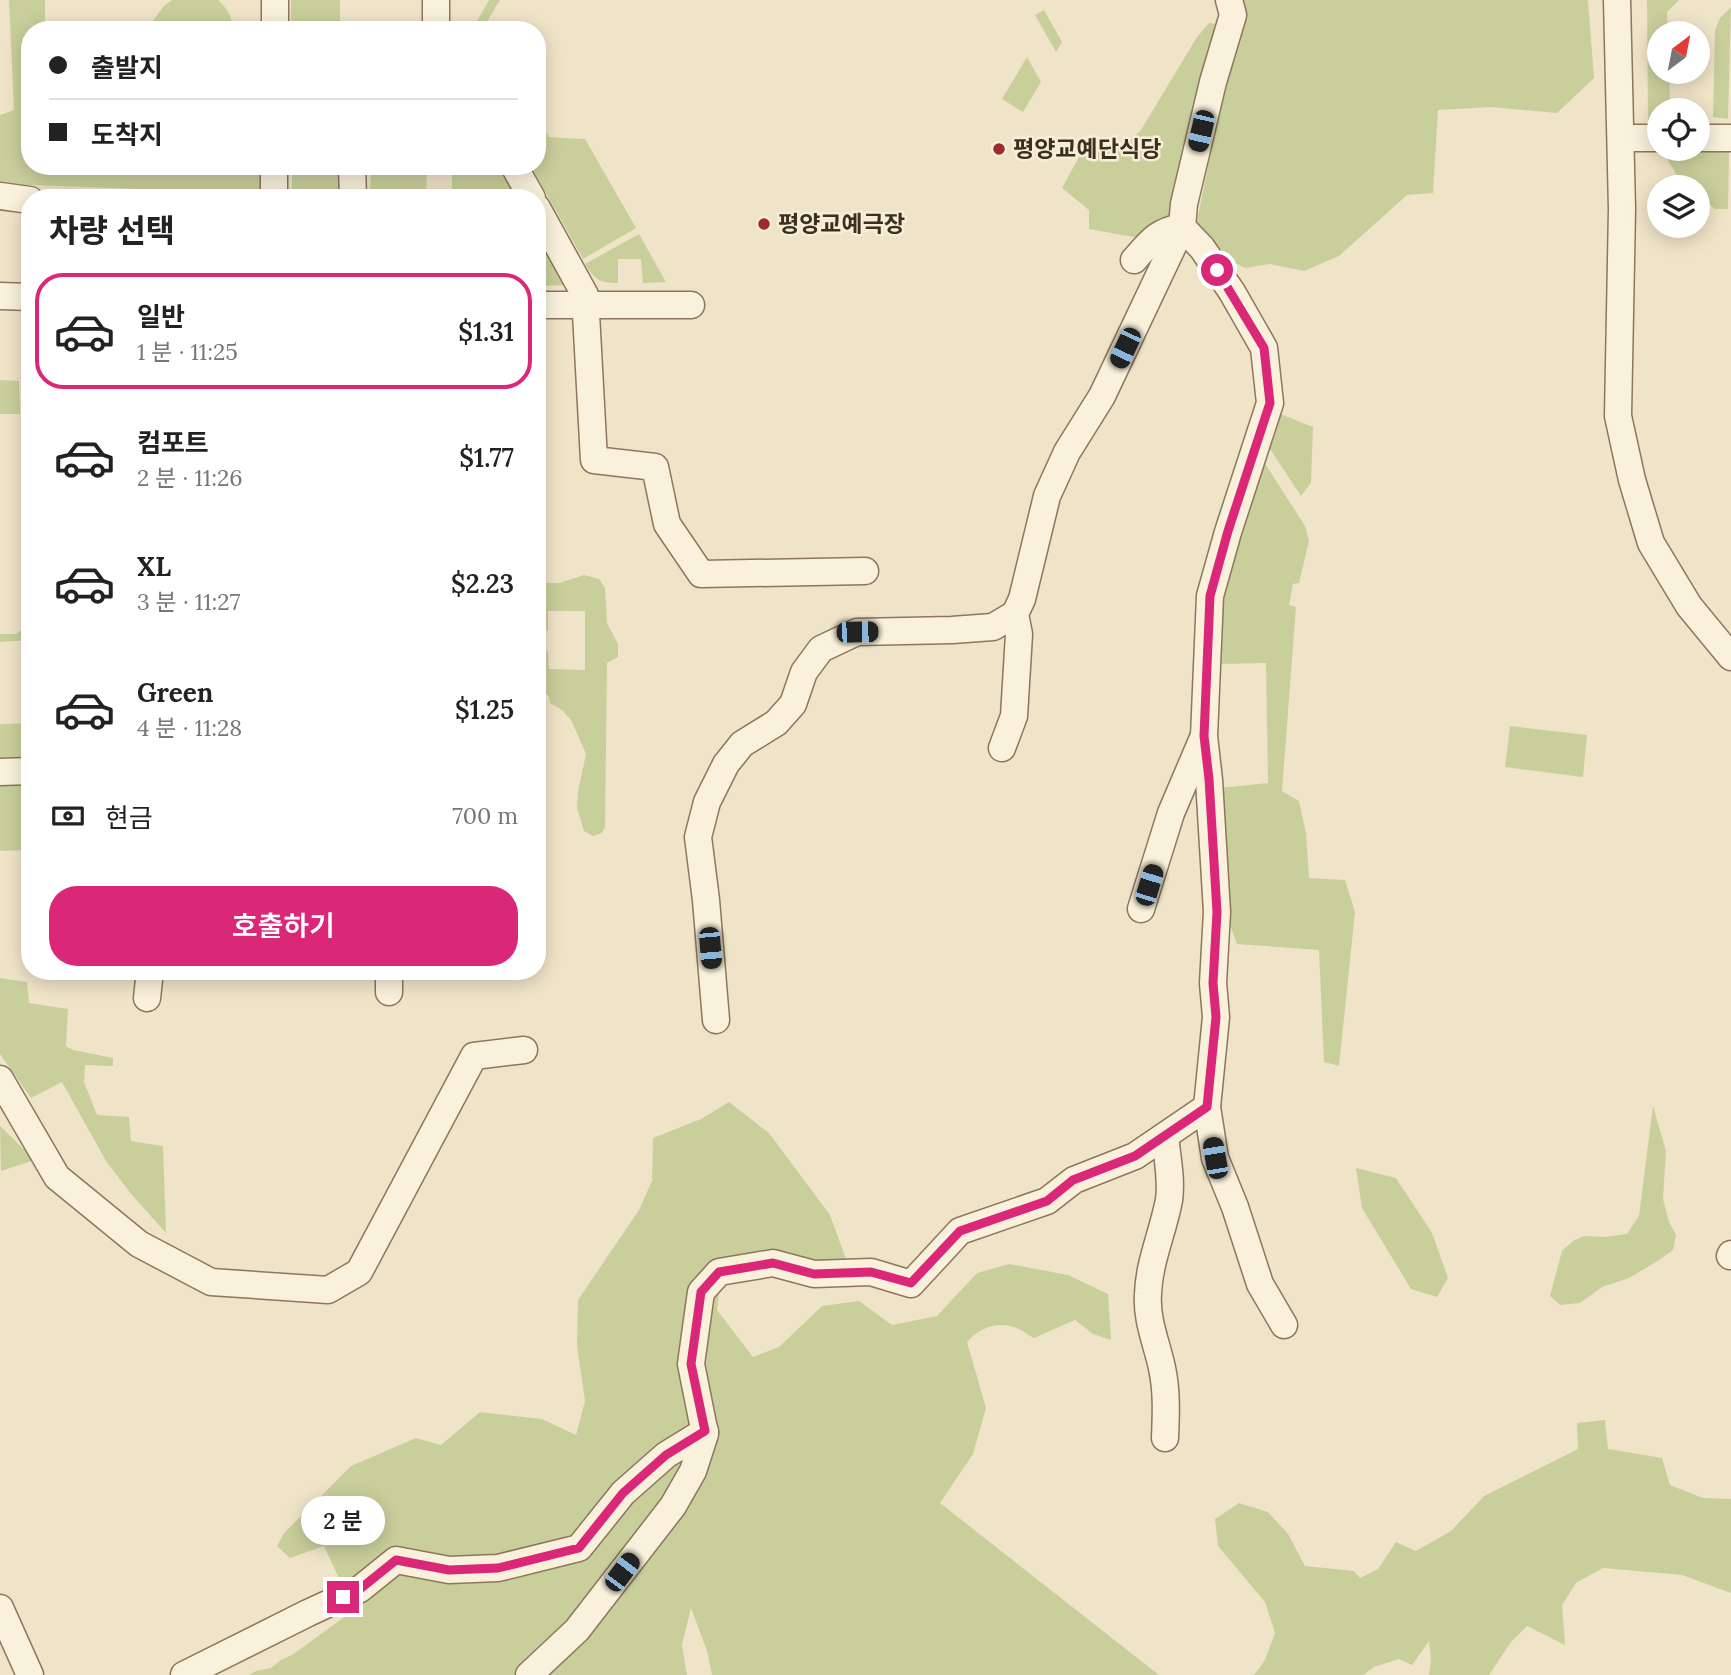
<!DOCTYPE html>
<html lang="ko">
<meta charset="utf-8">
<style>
body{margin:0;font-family:Lora,"Noto Sans KR",serif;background:#f6f6f6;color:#222;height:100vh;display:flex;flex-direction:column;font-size:26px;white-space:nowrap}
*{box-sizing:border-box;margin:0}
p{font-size:23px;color:#767676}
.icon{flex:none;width:38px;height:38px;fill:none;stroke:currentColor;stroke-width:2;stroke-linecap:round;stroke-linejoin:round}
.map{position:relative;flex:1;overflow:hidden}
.drawer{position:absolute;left:21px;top:189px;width:525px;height:791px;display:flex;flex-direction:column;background:#fff;border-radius:28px;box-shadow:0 4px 18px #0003}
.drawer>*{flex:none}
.hud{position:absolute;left:21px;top:21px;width:525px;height:154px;border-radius:28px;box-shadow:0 4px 18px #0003;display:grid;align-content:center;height:154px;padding:0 28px;background:#fff}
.needle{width:46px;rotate:32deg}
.fabs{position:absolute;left:1647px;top:21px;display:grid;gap:14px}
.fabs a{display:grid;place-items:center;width:63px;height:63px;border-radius:50%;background:#fff;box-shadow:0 4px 18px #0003;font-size:35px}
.end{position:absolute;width:32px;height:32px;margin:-16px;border:9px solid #db2777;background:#fff;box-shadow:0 0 0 4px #fff}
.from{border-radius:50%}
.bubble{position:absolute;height:49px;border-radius:24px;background:#fff;box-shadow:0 4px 18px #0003;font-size:23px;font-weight:600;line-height:49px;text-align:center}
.car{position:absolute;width:21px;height:42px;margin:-21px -10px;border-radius:9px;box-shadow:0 0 5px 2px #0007;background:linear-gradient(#222 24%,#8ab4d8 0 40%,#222 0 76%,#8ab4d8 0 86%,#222 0)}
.hud b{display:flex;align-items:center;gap:24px;height:66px;font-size:26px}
.hud b+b{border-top:2px solid #e0e0e0}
.hud i{width:18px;height:18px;background:#222}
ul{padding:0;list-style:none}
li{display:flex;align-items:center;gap:21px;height:116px;margin:0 14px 10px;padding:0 14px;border:4px solid transparent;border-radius:28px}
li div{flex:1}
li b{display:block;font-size:26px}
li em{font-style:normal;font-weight:600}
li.on{border-color:#db2777}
li>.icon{width:63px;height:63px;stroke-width:1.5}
h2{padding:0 28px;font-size:32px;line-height:84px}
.pay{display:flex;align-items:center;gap:18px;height:77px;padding:0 28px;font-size:26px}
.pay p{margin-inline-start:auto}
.action{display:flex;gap:14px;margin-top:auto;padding:14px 28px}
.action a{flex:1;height:80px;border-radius:28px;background:#db2777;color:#fff;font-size:28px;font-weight:600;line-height:80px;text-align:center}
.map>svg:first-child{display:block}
.green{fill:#c9cf9b}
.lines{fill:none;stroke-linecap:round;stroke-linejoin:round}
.minor-casing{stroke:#8d765c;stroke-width:29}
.minor{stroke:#faf1dc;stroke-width:26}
.route{stroke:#db2777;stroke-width:9}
.poi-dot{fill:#9e2a2b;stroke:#f7eed8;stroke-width:2.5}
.labels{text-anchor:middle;stroke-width:5;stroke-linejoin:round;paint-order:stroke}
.poi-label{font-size:23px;font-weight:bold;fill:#3d2e20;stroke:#f7eed8;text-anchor:start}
</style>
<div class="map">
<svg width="1731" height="1675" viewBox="0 0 1731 1675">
<rect width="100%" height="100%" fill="#f0e4c8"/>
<g class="green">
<path d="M 9,0 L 45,0 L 45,29 L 30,30 L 30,166 L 261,166 L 261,198 L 142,198 L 141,189 L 0,184 L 0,115 L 14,110 Z"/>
<path d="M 172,0 L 218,0 C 227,8 233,18 233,30 L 146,30 L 164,6 Z"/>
<rect x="291" y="0" width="49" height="30"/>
<path d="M 489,0 L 500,0 L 482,30 L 472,30 Z"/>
<path d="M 1241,0 L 1588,0 L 1594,78 L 1557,113 L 1491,107 L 1438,110 L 1433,193 L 1407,195 L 1339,256 L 1304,271 L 1270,264 L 1245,268 L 1213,252 L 1196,226 L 1215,132 L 1244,18 Z"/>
<path d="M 1647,0 L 1679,0 L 1667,12 L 1668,33 L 1659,33 L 1659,72 L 1669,72 L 1670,105 L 1683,108 L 1683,110 L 1659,110 L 1659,120 L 1648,120 Z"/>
<path d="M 1731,7 L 1728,119 L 1713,117 L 1715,30 L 1720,18 Z"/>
<path d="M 1044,10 L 1062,42 L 1056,52 L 1035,15 Z"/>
<path d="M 1209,23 L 1219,24 L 1175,215 L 1145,239 L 1089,229 L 1089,210 L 1062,188 L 1086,144 L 1125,145 L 1141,130 L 1197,37 Z"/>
<path d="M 1027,57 L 1041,82 L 1023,112 L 1002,99 Z"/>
<path d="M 537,117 L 549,137 L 585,139 L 636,228 L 583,259 L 531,166 L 537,166 Z"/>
<path d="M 1661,149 L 1729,150 L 1728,209 L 1715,209 L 1698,194 L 1698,187 L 1690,187 L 1678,177 Z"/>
<rect x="292" y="166" width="47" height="32"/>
<path d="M 371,166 L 427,166 L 426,198 L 370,198 Z"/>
<path d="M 452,166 L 503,166 L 522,198 L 452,198 Z"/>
<path d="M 537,223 L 568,285 L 537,286 Z"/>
<path d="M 639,234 L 666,282 L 643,283 L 641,259 L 618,259 L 618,283 C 599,283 595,280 585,264 Z"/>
<path d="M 0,380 L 19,381 L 20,414 L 0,414 Z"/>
<path d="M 1278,413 L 1313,427 L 1311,483 L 1301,496 L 1270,449 L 1269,437 Z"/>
<path d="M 1266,465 L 1305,526 L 1309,541 L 1299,583 L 1293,584 L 1289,605 L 1296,607 L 1282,791 L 1299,801 L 1306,833 L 1309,878 L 1345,880 L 1355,912 L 1339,1066 L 1324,1062 L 1319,950 L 1237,944 L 1224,908 L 1219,788 L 1268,783 L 1266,663 L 1221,664 L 1218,644 L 1218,615 L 1256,472 Z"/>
<path d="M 28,567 L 30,567 L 30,640 L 0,642 L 0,634 L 16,634 L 25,627 Z"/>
<path d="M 584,575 L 599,579 L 605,588 L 607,623 L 618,644 L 618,657 L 607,663 L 605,827 L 602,833 L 593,836 L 584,831 L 577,808 L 578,791 L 586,754 L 571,720 L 562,710 L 550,703 L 549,696 L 537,687 L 539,652 L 548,651 L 549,669 L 585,670 L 585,611 L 548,611 L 548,631 L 537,632 L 537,583 L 559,583 Z"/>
<path d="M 30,723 L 30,764 L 0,765 L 0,724 Z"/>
<path d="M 1510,726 L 1587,735 L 1583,777 L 1505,767 Z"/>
<path d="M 30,784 L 30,850 L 0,851 L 0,785 Z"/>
<path d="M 0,978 L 27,982 L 29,1003 L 68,1009 L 66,1046 L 73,1050 L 113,1058 L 113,1066 L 85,1065 L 84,1082 L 97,1115 L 129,1117 L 131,1141 L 163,1146 L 166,1233 L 132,1195 L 106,1161 L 62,1082 L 31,1098 L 0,1054 Z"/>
<path d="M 729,1102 L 769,1133 L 830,1215 L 846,1259 L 816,1263 L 723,1260 L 717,1310 L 753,1357 L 779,1347 L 822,1306 L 859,1301 L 892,1325 L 937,1316 L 977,1273 L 1009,1264 L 1068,1275 L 1108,1294 L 1111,1340 L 1093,1334 L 1075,1320 L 1034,1338 C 1028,1335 1021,1329 1014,1327 C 996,1321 978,1329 967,1342 L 986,1408 L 973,1454 L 940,1503 L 1159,1675 L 712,1675 L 707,1651 L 691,1608 L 682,1645 L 687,1675 L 249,1675 L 256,1671 L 271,1668 L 281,1660 L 292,1655 L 350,1613 L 352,1606 L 324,1546 L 290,1558 L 277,1546 L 284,1533 L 351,1466 L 416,1438 L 441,1445 L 480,1412 L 542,1419 L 576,1435 L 585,1401 L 577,1346 L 578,1300 L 639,1210 L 652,1181 L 653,1138 L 701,1119 Z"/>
<path d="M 1653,1106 L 1666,1151 L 1663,1199 L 1669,1222 L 1676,1235 L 1673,1250 L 1656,1262 L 1629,1278 L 1602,1287 L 1580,1303 L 1560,1305 L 1550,1296 L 1562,1251 L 1573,1241 L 1584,1236 L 1605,1237 L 1627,1234 L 1639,1216 Z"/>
<path d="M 0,1126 L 35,1160 L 1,1171 Z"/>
<path d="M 1356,1168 L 1396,1178 L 1432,1233 L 1448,1278 L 1437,1297 L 1411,1289 L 1362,1208 Z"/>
<path d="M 1605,1420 L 1608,1449 L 1662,1458 L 1670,1485 L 1703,1498 L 1731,1499 L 1731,1593 L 1682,1575 L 1603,1568 L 1576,1583 L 1562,1605 L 1565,1645 L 1527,1626 L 1511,1642 L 1489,1675 L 1429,1675 L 1431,1659 L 1429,1641 L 1412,1665 L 1399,1659 L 1374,1667 L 1363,1675 L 1254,1675 L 1265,1660 L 1275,1633 L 1265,1602 L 1218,1546 L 1215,1519 L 1239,1503 L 1268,1512 L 1288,1534 L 1305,1566 L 1354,1571 L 1360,1578 L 1378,1569 L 1396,1542 L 1416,1551 L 1451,1531 L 1484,1496 L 1578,1449 L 1577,1423 Z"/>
</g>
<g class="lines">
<g class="minor-casing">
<g id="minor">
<path d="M 436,0 L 436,30"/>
<path d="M 1229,0 L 1233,15 L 1213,82 L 1184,204 L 1182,227 L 1202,248 L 1232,292 L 1264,348 L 1270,403 L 1228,532 L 1210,596 L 1204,736 L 1209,780 L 1217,912 L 1213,983 L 1216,1017 L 1207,1107 L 1215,1158 L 1235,1207 L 1260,1284 L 1284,1325"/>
<path d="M 1617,0 L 1622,209 L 1618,416 L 1632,480 L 1651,543 L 1689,606 L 1731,657"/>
<path d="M 275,30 L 275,0"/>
<path d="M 1621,138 L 1659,138"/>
<path d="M 1698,138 L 1731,138"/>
<path d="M 352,166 L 353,198"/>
<path d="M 514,166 L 532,198"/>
<path d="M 0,196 L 30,200"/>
<path d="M 274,198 L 274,166"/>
<path d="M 537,208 L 585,295 L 594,460 L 655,467 L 667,524 L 701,574 L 865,571"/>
<path d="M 1134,260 C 1150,242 1157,231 1182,227"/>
<path d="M 0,296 L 30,297"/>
<path d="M 537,305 L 691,305"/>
<path d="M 1002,748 L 1014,716 L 1019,634 L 1015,614 L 1022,599 L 1047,496 L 1067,452 L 1102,396 L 1182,227"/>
<path d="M 0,772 L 30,771"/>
<path d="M 1141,909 L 1171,813 L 1203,738"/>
<path d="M 389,992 L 389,971"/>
<path d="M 147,998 L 150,971"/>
<path d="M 716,1020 L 706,900 L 698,837 L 707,802 L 726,764 L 742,744 L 776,723 L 793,704 L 804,672 L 821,649 L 857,632 L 952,630 L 993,627 L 1015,614"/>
<path d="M 0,1079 L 57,1177 L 139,1244 L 211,1282 L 328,1290 L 359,1272 L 474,1056 L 524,1050"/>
<path d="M 1165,1136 C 1167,1156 1172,1180 1169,1200 C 1163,1232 1149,1262 1148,1294 C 1146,1320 1157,1344 1162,1368 C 1167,1391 1166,1414 1165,1438"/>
<path d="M 1730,1256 L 1731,1254"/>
<path d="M 0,1608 L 30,1675"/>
<path d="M 184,1675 L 308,1613 L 360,1589 L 396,1560 L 449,1570 L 498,1568 L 579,1548 L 623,1493 L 666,1455 L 705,1431"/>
<path d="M 529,1675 L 577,1630 L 673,1506 L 693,1471 L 705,1434 L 691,1364 L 701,1292 L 719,1272 L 773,1263 L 814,1274 L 871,1272 L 911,1284 L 960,1231 L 1047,1201 L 1074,1180 L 1135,1156 L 1207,1107"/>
</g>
</g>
<use href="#minor" class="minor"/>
</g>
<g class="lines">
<path class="route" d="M 343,1597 L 360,1589 L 396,1560 L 449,1570 L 498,1568 L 579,1548 L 623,1493 L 666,1455 L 705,1431 L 691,1364 L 701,1292 L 719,1272 L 773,1263 L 814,1274 L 871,1272 L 911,1283 L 960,1231 L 1047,1201 L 1073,1180 L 1135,1156 L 1207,1107 L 1216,1017 L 1213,983 L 1217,912 L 1209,779 L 1204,736 L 1210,596 L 1228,531 L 1270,403 L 1264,348 L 1217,270"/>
</g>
<g class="poi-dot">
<circle cx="999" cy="149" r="7"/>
<circle cx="764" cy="224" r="7"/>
</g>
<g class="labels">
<g class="poi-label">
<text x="1013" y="157">평양교예단식당</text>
<text x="778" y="232">평양교예극장</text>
</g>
</g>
</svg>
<div class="fabs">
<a><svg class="needle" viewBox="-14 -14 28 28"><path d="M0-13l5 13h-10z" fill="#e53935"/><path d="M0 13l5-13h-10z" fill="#767676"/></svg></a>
<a><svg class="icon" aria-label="locate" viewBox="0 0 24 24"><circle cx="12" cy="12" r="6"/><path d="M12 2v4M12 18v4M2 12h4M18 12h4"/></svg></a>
<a><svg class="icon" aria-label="layers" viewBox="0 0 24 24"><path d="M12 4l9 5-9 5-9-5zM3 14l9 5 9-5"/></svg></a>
</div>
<i class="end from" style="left:1217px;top:270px"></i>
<i class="end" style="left:343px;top:1597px"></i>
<div class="bubble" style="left:301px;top:1496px;width:84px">2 분</div>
<i class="car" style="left:1201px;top:131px;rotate:193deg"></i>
<i class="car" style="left:1125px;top:348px;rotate:205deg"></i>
<i class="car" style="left:857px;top:632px;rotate:89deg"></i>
<i class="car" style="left:1149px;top:885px;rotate:17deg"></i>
<i class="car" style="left:710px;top:948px;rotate:175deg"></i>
<i class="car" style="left:1215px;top:1158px;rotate:350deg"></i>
<i class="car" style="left:622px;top:1572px;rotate:37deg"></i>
<div class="hud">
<b><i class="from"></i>출발지</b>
<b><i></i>도착지</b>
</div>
<section class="drawer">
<h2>차량 선택</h2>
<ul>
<li class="on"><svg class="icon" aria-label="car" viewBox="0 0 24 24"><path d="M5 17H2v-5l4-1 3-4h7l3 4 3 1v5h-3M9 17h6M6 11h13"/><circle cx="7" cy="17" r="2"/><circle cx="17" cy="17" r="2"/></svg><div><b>일반</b><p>1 분 · 11:25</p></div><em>$1.31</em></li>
<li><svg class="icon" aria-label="car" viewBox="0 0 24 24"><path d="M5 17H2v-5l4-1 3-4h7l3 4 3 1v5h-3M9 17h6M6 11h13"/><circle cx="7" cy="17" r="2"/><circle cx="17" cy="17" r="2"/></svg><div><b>컴포트</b><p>2 분 · 11:26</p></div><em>$1.77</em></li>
<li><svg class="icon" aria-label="car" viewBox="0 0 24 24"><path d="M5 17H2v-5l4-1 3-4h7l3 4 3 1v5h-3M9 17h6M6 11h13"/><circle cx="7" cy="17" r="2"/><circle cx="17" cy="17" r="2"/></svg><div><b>XL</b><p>3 분 · 11:27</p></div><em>$2.23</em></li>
<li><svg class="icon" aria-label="car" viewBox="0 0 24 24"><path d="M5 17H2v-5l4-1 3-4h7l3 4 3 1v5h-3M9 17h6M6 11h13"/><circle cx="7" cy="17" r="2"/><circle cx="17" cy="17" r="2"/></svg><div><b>Green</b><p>4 분 · 11:28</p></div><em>$1.25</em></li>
</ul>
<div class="pay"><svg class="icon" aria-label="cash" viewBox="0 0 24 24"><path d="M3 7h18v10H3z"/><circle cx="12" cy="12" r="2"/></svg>현금<p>700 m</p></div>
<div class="action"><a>호출하기</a></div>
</section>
</div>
